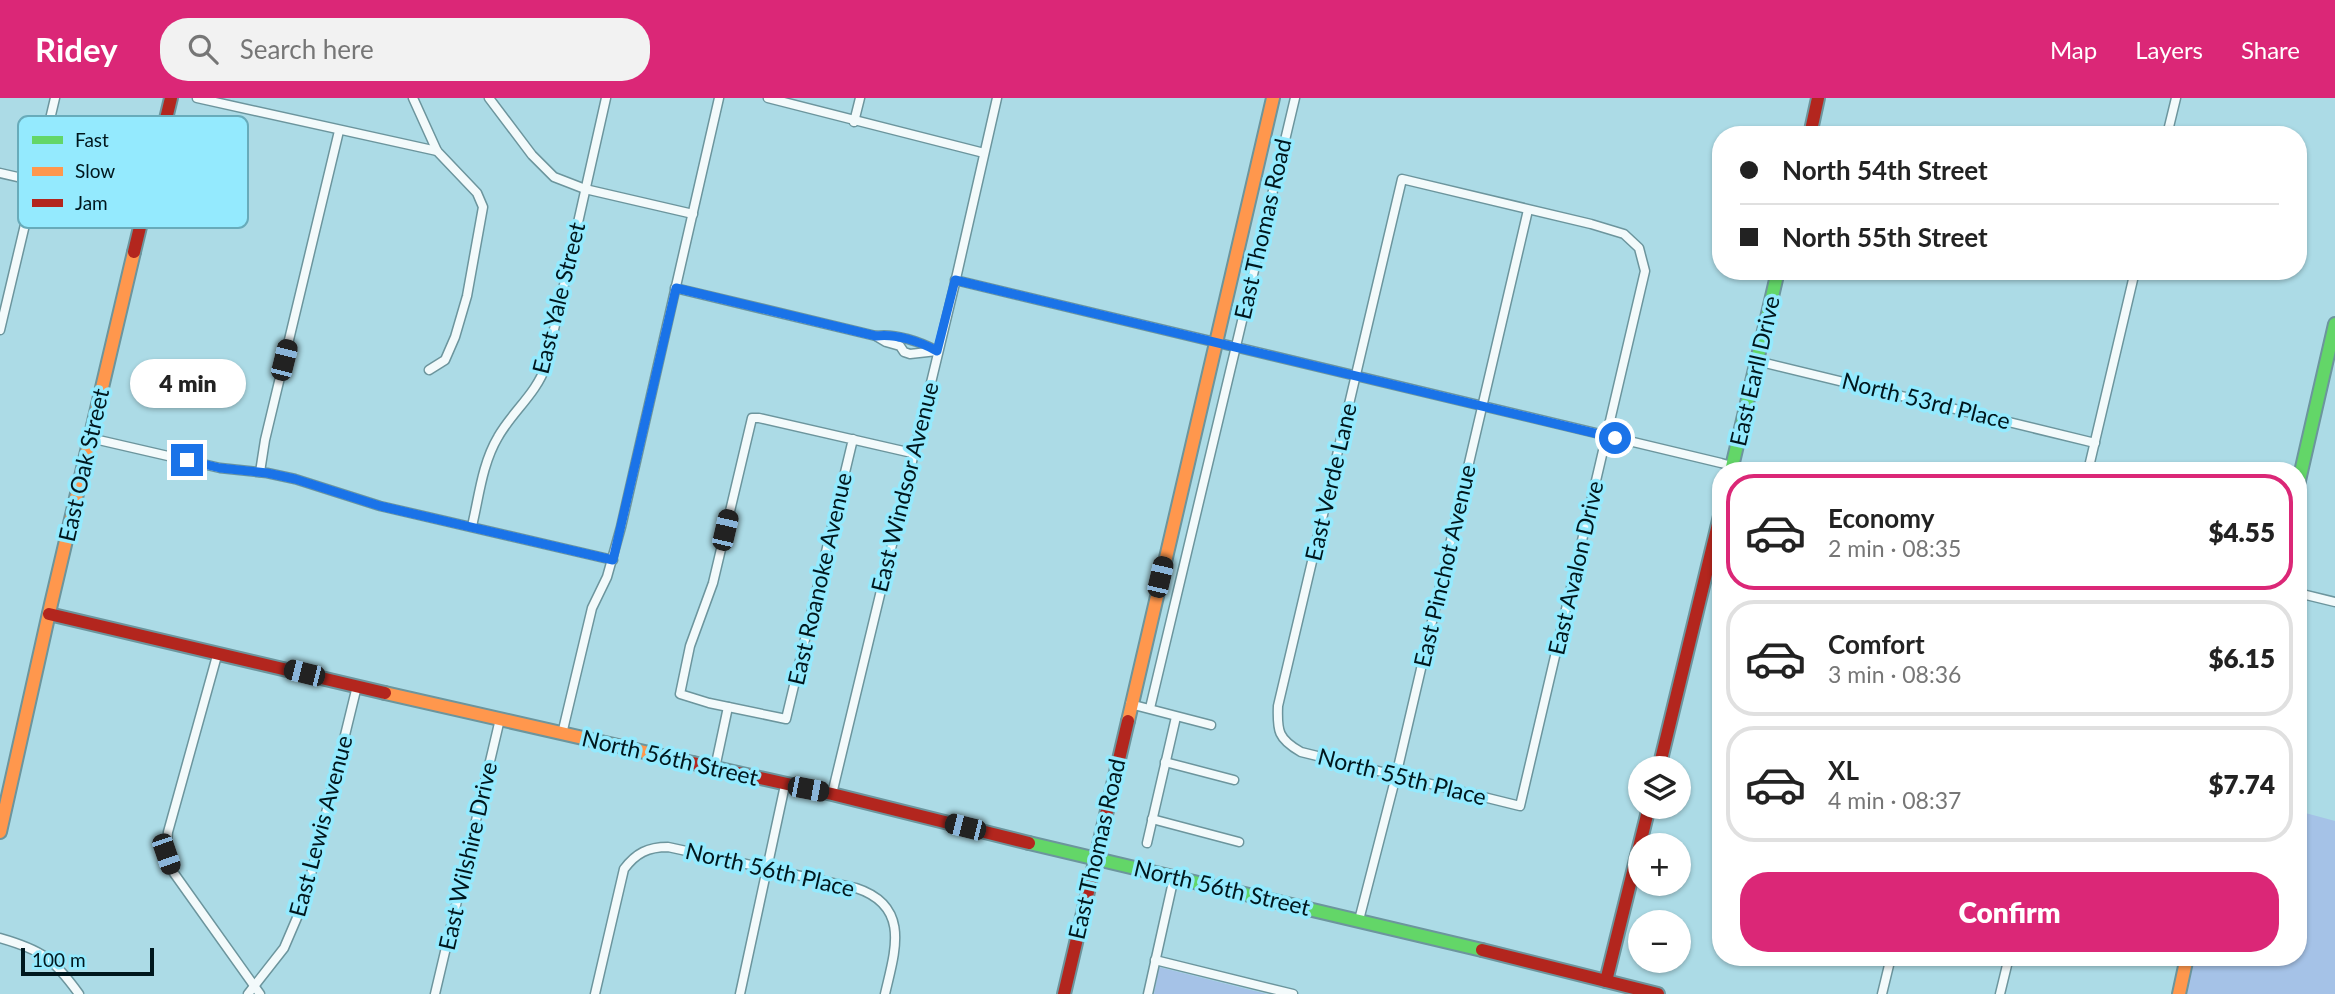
<!DOCTYPE html>
<meta charset="utf-8">
<style>
body{margin:0;font-family:Lato,sans-serif;background:#f2f2f2;color:#222;height:100vh;display:flex;flex-direction:column;font-size:26px;white-space:nowrap}
*{box-sizing:border-box;margin:0}
p{font-size:23px;color:#767676}
.icon{flex:none;width:38px;height:38px;fill:none;stroke:currentColor;stroke-width:2;stroke-linecap:round;stroke-linejoin:round}
.map{position:relative;flex:1;overflow:hidden}
.side{position:absolute;left:1712px;top:364px;width:595px;height:504px;display:flex;flex-direction:column;background:#fff;border-radius:28px;box-shadow:0 2px 5px #0004}
.side>*{flex:none}
.hud{position:absolute;left:1712px;top:28px;width:595px;height:154px;border-radius:28px;box-shadow:0 2px 5px #0004;display:grid;align-content:center;height:154px;padding:0 28px;background:#fff}
.tools{position:absolute;left:1628px;top:658px;display:grid;gap:14px}
.tools a{display:grid;place-items:center;width:63px;height:63px;border-radius:50%;background:#fff;box-shadow:0 2px 5px #0004;font-size:35px}
.scale{position:absolute;left:21px;bottom:18px;width:133px;box-sizing:border-box;padding-left:7px;border:4px solid #00171d;border-top:0;font-size:19px;line-height:24px;white-space:nowrap;color:#00171d;-webkit-text-stroke:5px #94eafe;paint-order:stroke}
.end{position:absolute;width:32px;height:32px;margin:-16px;border:9px solid #1a73e8;background:#fff;box-shadow:0 0 0 4px #fff}
.from{border-radius:50%}
.bubble{position:absolute;height:49px;border-radius:24px;background:#fff;box-shadow:0 2px 5px #0004;font-size:23px;font-weight:800;line-height:49px;text-align:center}
.car{position:absolute;width:21px;height:42px;margin:-21px -10px;border-radius:9px;box-shadow:0 0 5px 2px #0007;background:linear-gradient(#222 24%,#8ab4d8 0 40%,#222 0 76%,#8ab4d8 0 86%,#222 0)}
.hud b{display:flex;align-items:center;gap:24px;height:66px;font-size:26px}
.hud b+b{border-top:2px solid #e0e0e0}
.hud i{width:18px;height:18px;background:#222}
ul{padding:12px 0 0;list-style:none}
li{display:flex;align-items:center;gap:21px;height:116px;margin:0 14px 10px;padding:0 14px;border:4px solid #e0e0e0;border-radius:28px}
li div{flex:1}
li b{display:block;font-size:26px}
li em{font-style:normal;font-weight:800}
li.selected{border-color:#db2777}
li>.icon{width:63px;height:63px;stroke-width:1.5}
.cta{display:flex;gap:14px;margin-top:auto;padding:14px 28px}
.cta a{flex:1;height:80px;border-radius:28px;background:#db2777;color:#fff;font-size:28px;font-weight:800;line-height:80px;text-align:center}
header{display:flex;align-items:center;gap:42px;box-sizing:border-box;height:98px;padding:0 35px;background:#db2777;color:#fff}
header strong{font-size:33px}
nav{display:flex;gap:38px;margin-inline-start:auto;font-size:24px}
.search{width:490px;height:63px;background:#f2f2f2;display:flex;align-items:center;gap:18px;box-sizing:border-box;padding:0 24px;border-radius:28px;color:#767676;font-size:26px}
.map>svg:first-child{display:block}
.green{fill:#a5c2e7}
.lines{fill:none;stroke-linecap:round;stroke-linejoin:round}
.street-casing{stroke:#6c959d;stroke-width:11}
.fast-casing{stroke:#6c959d;stroke-width:16}
.slow-casing{stroke:#6c959d;stroke-width:16}
.jam-casing{stroke:#6c959d;stroke-width:16}
.street{stroke:#f3fafb;stroke-width:8}
.fast{stroke:#63d668;stroke-width:12}
.slow{stroke:#ff974d;stroke-width:12}
.jam{stroke:#b3261e;stroke-width:12}
.route{stroke:#1a73e8;stroke-width:9}
.labels{text-anchor:middle;stroke-width:7;stroke-linejoin:round;paint-order:stroke}
.street-label{font-size:23px;fill:#00171d;stroke:#94eafe}
.key{fill:#94eafe;stroke:#68abba;stroke-width:2}
.key-label{font-size:19px;fill:#00171d}
</style>
<header>
<strong>Ridey</strong>
<div class="search"><svg class="icon" aria-label="search" viewBox="0 0 24 24"><circle cx="10" cy="10" r="6"/><path d="M15 15l6 6"/></svg>Search here</div>
<nav><a>Map</a><a>Layers</a><a>Share</a></nav>
</header>
<div class="map">
<svg width="2335" height="896" viewBox="0 0 2335 896">
<rect width="100%" height="100%" fill="#acdbe6"/>
<g class="green">
<path d="M 2298,713 L 2335,723 L 2335,896 L 2186,896 L 2195,859 L 2298,859 Z"/>
<path d="M 1159,869 L 1267,896 L 1154,896 Z"/>
</g>
<g class="lines">
<g class="street-casing">
<g id="street">
<path d="M 197,0 L 437,53"/>
<path d="M 413,0 L 437,53 L 477,95 L 483,109 L 467,198 L 455,239 L 445,262 L 429,272"/>
<path d="M 489,0 L 532,57 L 554,79 L 585,91 L 693,116"/>
<path d="M 768,0 L 984,55"/>
<path d="M 854,24 L 860,0"/>
<path d="M 2167,37 L 2176,0"/>
<path d="M 0,75 L 35,83"/>
<path d="M 1402,81 L 1591,126 L 1624,136 L 1639,150 L 1645,173 L 1520,708 L 1301,654 C 1278,641 1277,633 1278,608 Z"/>
<path d="M 955,182 L 1721,365 L 1749,373"/>
<path d="M 675,190 L 876,238 C 895,235 921,244 937,253"/>
<path d="M 0,232 L 55,0"/>
<path d="M 876,238 L 886,244 L 900,248 L 904,254 L 910,256 L 937,253"/>
<path d="M 1757,263 L 2095,345"/>
<path d="M 90,340 L 220,370 L 267,375 L 295,381 L 380,408 L 613,462"/>
<path d="M 853,341 L 786,621 L 709,605 L 680,596 L 690,548 L 713,485 L 752,320 L 759,320 L 912,355"/>
<path d="M 2088,373 L 2135,173"/>
<path d="M 260,374 L 265,342 L 339,33"/>
<path d="M 472,428 C 479,399 482,366 498,339 C 512,314 537,295 546,267 L 606,0"/>
<path d="M 2298,495 L 2335,504"/>
<path d="M 218,554 L 168,734 L 166,756 L 171,771 L 260,896"/>
<path d="M 1130,606 L 1211,627"/>
<path d="M 1150,610 L 1295,0"/>
<path d="M 562,636 L 592,510 L 607,479 L 621,429 L 719,0"/>
<path d="M 1165,664 L 1234,682"/>
<path d="M 715,670 L 728,609"/>
<path d="M 832,696 L 955,185 L 997,0"/>
<path d="M 1152,721 L 1239,744"/>
<path d="M 1147,745 L 1176,619"/>
<path d="M 1359,822 L 1396,678 L 1528,112"/>
<path d="M 0,840 C 42,852 53,860 79,896"/>
<path d="M 1155,862 L 1293,896"/>
<path d="M 248,896 L 284,850 L 305,801 L 357,588"/>
<path d="M 435,896 L 500,621"/>
<path d="M 595,896 L 624,771 C 636,755 648,749 668,749 L 856,790 C 911,808 895,853 885,896"/>
<path d="M 740,896 L 785,687"/>
<path d="M 1148,896 L 1174,779"/>
<path d="M 1882,896 L 1891,859"/>
<path d="M 2000,896 L 2009,859"/>
</g>
</g>
<g class="fast-casing">
<g id="fast">
<path d="M 1731,373 L 1778,173"/>
<path d="M 2298,387 L 2335,226"/>
<path d="M 1029,745 L 1482,852"/>
</g>
</g>
<g class="slow-casing">
<g id="slow">
<path d="M 385,595 L 693,665"/>
<path d="M 1128,623 L 1273,0"/>
<path d="M 0,734 L 51,506 L 134,154"/>
<path d="M 2179,896 L 2187,859"/>
</g>
</g>
<g class="jam-casing">
<g id="jam">
<path d="M 1810,37 L 1818,0"/>
<path d="M 134,154 L 171,0"/>
<path d="M 49,516 L 385,595"/>
<path d="M 693,665 L 832,696 L 1029,745"/>
<path d="M 1659,670 L 1720,418"/>
<path d="M 1482,852 L 1658,896"/>
<path d="M 1606,883 L 1649,709"/>
<path d="M 1064,896 L 1128,623"/>
</g>
</g>
<use href="#street" class="street"/>
<use href="#fast" class="fast"/>
<use href="#slow" class="slow"/>
<use href="#jam" class="jam"/>
</g>
<g class="lines">
<path class="route" d="M 187,362 L 220,370 L 267,375 L 295,381 L 380,408 L 613,462 L 676,190 L 876,238 C 895,235 921,244 937,253 L 955,182 L 1615,340"/>
</g>
<g class="labels">
<g class="street-label">
<text transform="translate(1263 131) rotate(-77)" y="8">East Thomas Road</text>
<text transform="translate(559 200) rotate(-76)" y="8">East Yale Street</text>
<text transform="translate(1755 273) rotate(-77)" y="8">East Earll Drive</text>
<text transform="translate(1926 303) rotate(14)" y="8">North 53rd Place</text>
<text transform="translate(84 367) rotate(-77)" y="8">East Oak Street</text>
<text transform="translate(1331 384) rotate(-77)" y="8">East Verde Lane</text>
<text transform="translate(905 389) rotate(-76)" y="8">East Windsor Avenue</text>
<text transform="translate(1445 468) rotate(-77)" y="8">East Pinchot Avenue</text>
<text transform="translate(1576 470) rotate(-77)" y="8">East Avalon Drive</text>
<text transform="translate(820 481) rotate(-77)" y="8">East Roanoke Avenue</text>
<text transform="translate(670 660) rotate(13)" y="8">North 56th Street</text>
<text transform="translate(1402 679) rotate(14)" y="8">North 55th Place</text>
<text transform="translate(321 728) rotate(-75)" y="8">East Lewis Avenue</text>
<text transform="translate(1097 751) rotate(-77)" y="8">East Thomas Road</text>
<text transform="translate(468 758) rotate(-77)" y="8">East Wilshire Drive</text>
<text transform="translate(770 772) rotate(13)" y="8">North 56th Place</text>
<text transform="translate(1222 790) rotate(13)" y="8">North 56th Street</text>
</g>
</g>
<rect x="18" y="18" width="230" height="112" rx="10" class="key"/>
<rect x="32" y="38" width="31" height="8" fill="#63d668"/>
<rect x="32" y="69" width="31" height="9" fill="#ff974d"/>
<rect x="32" y="101" width="31" height="8" fill="#b3261e"/>
<g class="key-label">
<text x="75" y="49">Fast</text>
<text x="75" y="80">Slow</text>
<text x="75" y="112">Jam</text>
</g>
</svg>
<div class="tools">
<a><svg class="icon" aria-label="layers" viewBox="0 0 24 24"><path d="M12 4l9 5-9 5-9-5zM3 14l9 5 9-5"/></svg></a>
<a>+</a>
<a>−</a>
</div>
<div class="scale">100 m</div>
<i class="end from" style="left:1615px;top:340px"></i>
<i class="end" style="left:187px;top:362px"></i>
<div class="bubble" style="left:130px;top:261px;width:116px">4 min</div>
<i class="car" style="left:284px;top:262px;rotate:14deg"></i>
<i class="car" style="left:725px;top:432px;rotate:13deg"></i>
<i class="car" style="left:1160px;top:479px;rotate:13deg"></i>
<i class="car" style="left:304px;top:575px;rotate:284deg"></i>
<i class="car" style="left:808px;top:691px;rotate:101deg"></i>
<i class="car" style="left:965px;top:729px;rotate:284deg"></i>
<i class="car" style="left:166px;top:756px;rotate:161deg"></i>
<div class="hud">
<b><i class="from"></i>North 54th Street</b>
<b><i></i>North 55th Street</b>
</div>
<section class="side">
<ul>
<li class="selected"><svg class="icon" aria-label="car" viewBox="0 0 24 24"><path d="M5 17H2v-5l4-1 3-4h7l3 4 3 1v5h-3M9 17h6M6 11h13"/><circle cx="7" cy="17" r="2"/><circle cx="17" cy="17" r="2"/></svg><div><b>Economy</b><p>2 min · 08:35</p></div><em>$4.55</em></li>
<li><svg class="icon" aria-label="car" viewBox="0 0 24 24"><path d="M5 17H2v-5l4-1 3-4h7l3 4 3 1v5h-3M9 17h6M6 11h13"/><circle cx="7" cy="17" r="2"/><circle cx="17" cy="17" r="2"/></svg><div><b>Comfort</b><p>3 min · 08:36</p></div><em>$6.15</em></li>
<li><svg class="icon" aria-label="car" viewBox="0 0 24 24"><path d="M5 17H2v-5l4-1 3-4h7l3 4 3 1v5h-3M9 17h6M6 11h13"/><circle cx="7" cy="17" r="2"/><circle cx="17" cy="17" r="2"/></svg><div><b>XL</b><p>4 min · 08:37</p></div><em>$7.74</em></li>
</ul>
<div class="cta"><a>Confirm</a></div>
</section>
</div>
